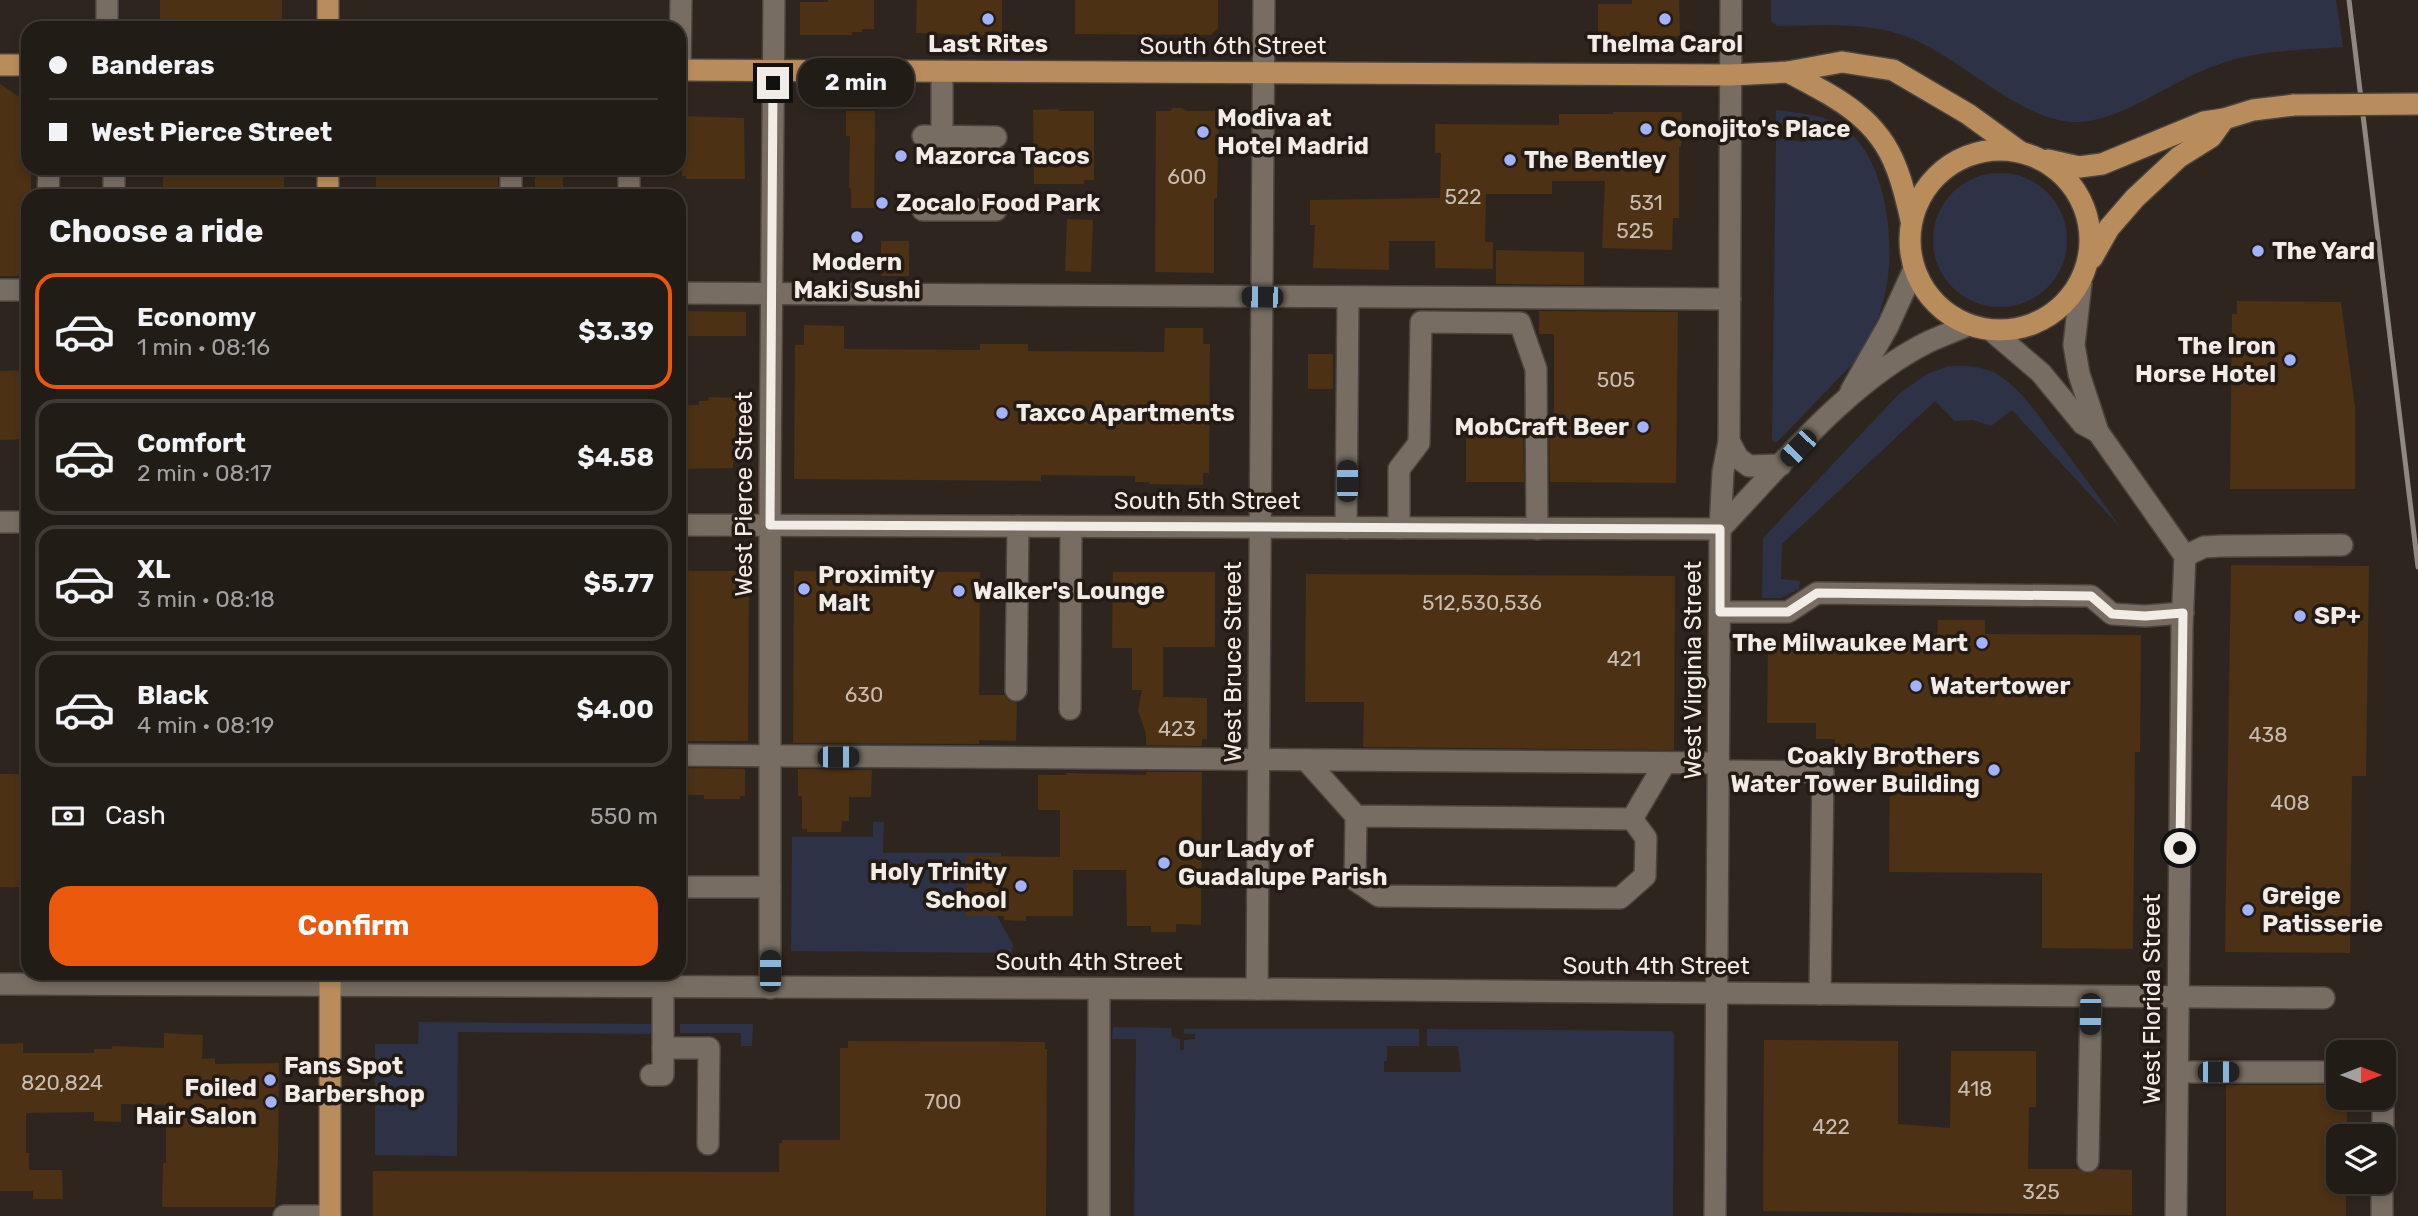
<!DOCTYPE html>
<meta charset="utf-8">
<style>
body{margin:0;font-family:Rubik,sans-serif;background:#2e2923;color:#f1f3f6;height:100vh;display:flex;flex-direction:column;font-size:26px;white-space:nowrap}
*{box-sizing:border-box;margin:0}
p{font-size:23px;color:#a2a1a1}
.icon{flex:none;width:38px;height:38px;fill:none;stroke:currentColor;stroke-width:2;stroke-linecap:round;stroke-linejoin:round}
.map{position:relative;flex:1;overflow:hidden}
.panel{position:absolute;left:21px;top:189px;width:665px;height:791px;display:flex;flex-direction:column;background:#221c16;border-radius:21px;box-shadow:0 4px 10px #0003,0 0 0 2px #3f3a35}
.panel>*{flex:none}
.guide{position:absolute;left:21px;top:21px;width:665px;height:154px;border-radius:21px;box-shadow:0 4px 10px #0003,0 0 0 2px #3f3a35;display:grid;align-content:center;height:154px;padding:0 28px;background:#221c16}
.needle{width:46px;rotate:90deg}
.buttons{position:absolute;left:2326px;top:1040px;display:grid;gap:14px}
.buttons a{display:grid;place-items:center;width:70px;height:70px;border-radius:14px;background:#221c16;box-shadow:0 4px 10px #0003,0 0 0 2px #3f3a35;font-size:35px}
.end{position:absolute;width:32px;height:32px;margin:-16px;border:9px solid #f2ece7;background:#111;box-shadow:0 0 0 4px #111}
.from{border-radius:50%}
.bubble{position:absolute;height:49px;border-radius:21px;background:#221c16;box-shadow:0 4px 10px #0003,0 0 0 2px #3f3a35;font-size:23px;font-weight:700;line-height:49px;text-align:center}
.car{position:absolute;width:21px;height:42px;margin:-21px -10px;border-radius:9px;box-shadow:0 0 5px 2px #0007;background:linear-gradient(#222 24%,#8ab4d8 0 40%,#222 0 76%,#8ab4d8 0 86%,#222 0)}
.guide b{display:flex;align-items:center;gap:24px;height:66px;font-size:26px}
.guide b+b{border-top:2px solid #3f3a35}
.guide i{width:18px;height:18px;background:#f1f3f6}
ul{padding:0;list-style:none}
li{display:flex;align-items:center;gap:21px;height:116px;margin:0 14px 10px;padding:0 14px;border:4px solid #3f3a35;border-radius:21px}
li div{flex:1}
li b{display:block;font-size:26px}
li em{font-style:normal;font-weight:700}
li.on{border-color:#ea580c}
li>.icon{width:63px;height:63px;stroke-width:1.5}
h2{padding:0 28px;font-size:32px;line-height:84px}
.pay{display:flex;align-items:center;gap:18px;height:77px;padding:0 28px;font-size:26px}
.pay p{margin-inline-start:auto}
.primary-button{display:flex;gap:14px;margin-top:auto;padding:14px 28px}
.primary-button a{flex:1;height:80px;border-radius:21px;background:#ea580c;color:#fff;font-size:28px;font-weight:700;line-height:80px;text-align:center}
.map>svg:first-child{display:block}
.green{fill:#2d3247}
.building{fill:#4c3114}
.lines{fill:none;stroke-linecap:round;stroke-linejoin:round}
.minor-casing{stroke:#4b443e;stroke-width:24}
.major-casing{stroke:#4b443e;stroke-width:24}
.minor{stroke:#776d63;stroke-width:21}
.major{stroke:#b98c5c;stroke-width:21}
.rail{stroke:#8f8881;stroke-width:5}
.major-bridge-casing{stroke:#4b443e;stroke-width:24;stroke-linecap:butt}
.major-bridge{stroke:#b98c5c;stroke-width:21}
.route{stroke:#f2ece7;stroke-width:9}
.poi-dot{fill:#a2b2fd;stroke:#241c14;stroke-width:2.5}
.labels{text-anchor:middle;stroke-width:7;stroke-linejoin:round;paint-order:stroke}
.number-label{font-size:21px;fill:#c8bdb2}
.poi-label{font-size:24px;font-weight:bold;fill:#f2ece7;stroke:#241c14;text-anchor:start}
.street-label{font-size:24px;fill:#f2ece7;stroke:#241c14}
</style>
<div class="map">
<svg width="2418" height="1216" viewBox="0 0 2418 1216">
<rect width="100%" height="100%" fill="#2e261e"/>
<g class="green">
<path d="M 1771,0 L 2336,0 L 2343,47 C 2300,50 2257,50 2217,65 C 2174,79 2124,120 2079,122 C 2019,124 1957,51 1899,34 C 1860,22 1818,26 1777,26 L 1771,21 Z"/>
<path d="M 1776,110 C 1796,113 1821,114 1838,124 C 1885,150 1895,236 1887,284 C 1883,308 1873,334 1860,354 C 1852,366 1841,375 1832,385 C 1813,405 1795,424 1776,443 L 1772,440 L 1776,138 L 1805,142 L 1807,128 L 1776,123 Z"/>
<circle cx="2000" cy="240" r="67"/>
<path d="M 1949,366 C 1965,365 1982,366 1997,374 C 2018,387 2035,410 2049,430 C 2074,462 2097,494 2120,527 L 2012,410 L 1991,426 L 1973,420 L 1955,421 L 1935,401 L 1782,544 L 1781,579 L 1800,581 L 1799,589 L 1781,598 L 1762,598 L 1763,538 L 1899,394 L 1927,374 Z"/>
<path d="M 873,822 L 884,822 L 883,853 L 1001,853 L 1001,856 L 966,857 L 966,915 L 997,916 L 1013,944 L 1012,953 L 791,951 L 792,837 L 873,837 Z"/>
<path d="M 419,1022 L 653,1024 L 653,1034 L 458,1032 L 457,1156 L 375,1155 L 375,1044 L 418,1044 Z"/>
<path d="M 680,1024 L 753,1024 L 752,1046 L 741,1046 L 741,1033 L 680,1033 Z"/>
<path d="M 1113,1027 L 1171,1028 L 1172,1037 L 1180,1039 L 1180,1050 L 1184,1050 L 1184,1040 L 1195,1039 L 1195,1034 L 1184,1034 L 1184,1029 L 1419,1029 L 1419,1046 L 1387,1046 L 1387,1061 L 1384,1061 L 1384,1072 L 1461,1072 L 1458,1046 L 1427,1046 L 1427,1029 L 1672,1031 L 1674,1034 L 1673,1216 L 1134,1216 L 1136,1039 L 1112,1039 Z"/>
</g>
<g class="building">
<path d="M 160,0 L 282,0 L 282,25 L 160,24 Z"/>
<path d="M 828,0 L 874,0 L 874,29 L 862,29 L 862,32 L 852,32 L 852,35 L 800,35 L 800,2 L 828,2 Z"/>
<path d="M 917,0 L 1002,0 L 1002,36 L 916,33 Z"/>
<path d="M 1075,0 L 1218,0 L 1218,28 L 1211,35 L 1075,34 Z"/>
<path d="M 1632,0 L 1679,0 L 1680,36 L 1598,37 L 1598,4 L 1632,4 Z"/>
<path d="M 0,84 L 28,103 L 28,168 L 31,168 L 31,196 L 28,196 L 28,276 L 0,276 Z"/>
<path d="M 1173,108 L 1182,108 L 1186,111 L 1218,111 L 1220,152 L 1218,156 L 1217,198 L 1214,198 L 1214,273 L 1155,272 L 1156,111 L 1170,111 Z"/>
<path d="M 1059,109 L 1059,111 L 1094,111 L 1094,180 L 1084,180 L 1084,184 L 1034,184 L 1033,110 Z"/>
<path d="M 846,111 L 875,111 L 874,208 L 851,208 L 851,188 L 849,188 L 850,136 L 846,136 Z"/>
<path d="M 1613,112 L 1682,112 L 1681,147 L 1679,147 L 1679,218 L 1673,218 L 1672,250 L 1602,248 L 1605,181 L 1552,181 L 1552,194 L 1486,194 L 1485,242 L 1493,242 L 1493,269 L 1435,268 L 1435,241 L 1389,241 L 1389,270 L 1313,268 L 1315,225 L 1310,225 L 1310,200 L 1440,198 L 1441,153 L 1435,153 L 1435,124 L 1559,125 L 1559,114 L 1613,114 Z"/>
<path d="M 679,116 L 744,118 L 745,179 L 686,179 L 686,176 L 682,176 L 682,162 L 679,162 Z"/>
<rect x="163" y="168" width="121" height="28"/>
<path d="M 376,168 L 465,168 L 465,175 L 498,175 L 498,196 L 376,196 Z"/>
<rect x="535" y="168" width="28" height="23"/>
<path d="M 1067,219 L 1093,220 L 1091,272 L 1065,271 Z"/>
<rect x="881" y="241" width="28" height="35"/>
<path d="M 1496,250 L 1584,252 L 1584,285 L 1496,284 Z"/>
<path d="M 2237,301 L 2341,302 L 2355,407 L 2355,489 L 2230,489 L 2232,314 L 2237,314 Z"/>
<path d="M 679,311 L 746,312 L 746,336 L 679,336 Z"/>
<path d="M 1539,311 L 1678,312 L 1676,483 L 1550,482 L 1549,425 L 1554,425 L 1554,334 L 1539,334 Z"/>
<path d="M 804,325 L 844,326 L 844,349 L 980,350 L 980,344 L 1028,344 L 1028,351 L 1164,352 L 1165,328 L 1203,328 L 1203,344 L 1210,344 L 1209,473 L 1203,473 L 1203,485 L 1149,484 L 1149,482 L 1135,482 L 1135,476 L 1041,475 L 1041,481 L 794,479 L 795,345 L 804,345 Z"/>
<rect x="1308" y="354" width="25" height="35"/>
<path d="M 26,370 L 27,439 L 0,440 L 0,371 Z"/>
<path d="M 709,397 L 744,398 L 744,419 L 750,419 L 749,462 L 733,462 L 733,468 L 679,469 L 679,405 L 699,405 L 699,401 L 708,401 Z"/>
<path d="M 1466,423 L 1523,426 L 1524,482 L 1466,482 Z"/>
<path d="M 2231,565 L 2369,566 L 2366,776 L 2352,776 L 2350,953 L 2225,952 Z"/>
<path d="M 679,571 L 749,571 L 748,741 L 679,741 Z"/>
<path d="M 794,571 L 980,572 L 979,695 L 1004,695 L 1009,701 L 1017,703 L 1016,741 L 979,740 L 979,744 L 793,743 Z"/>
<path d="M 1113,572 L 1215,572 L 1215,647 L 1163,647 L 1163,697 L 1207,698 L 1207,739 L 1202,739 L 1202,746 L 1146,745 L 1146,734 L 1138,710 L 1142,690 L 1132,690 L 1132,648 L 1112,648 Z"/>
<path d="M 1306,574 L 1675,576 L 1674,750 L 1363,747 L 1364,702 L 1305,702 Z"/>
<path d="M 1938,620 L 1985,620 L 1985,634 L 2141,635 L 2140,752 L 2135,752 L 2133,949 L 2042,948 L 2042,873 L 1889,872 L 1890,750 L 1835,750 L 1835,739 L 1816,739 L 1816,723 L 1767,723 L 1768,643 L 1937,645 Z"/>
<path d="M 684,768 L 745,769 L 745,796 L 740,796 L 740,799 L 704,799 L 704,795 L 684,795 Z"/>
<path d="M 798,769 L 872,770 L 871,797 L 849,797 L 849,821 L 842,821 L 841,832 L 807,832 L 807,829 L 802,829 L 802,796 L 798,796 Z"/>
<path d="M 1146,772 L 1202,772 L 1201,925 L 1176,924 L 1176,932 L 1151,932 L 1151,926 L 1127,926 L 1126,870 L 1073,870 L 1073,916 L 1026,916 L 1026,921 L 1004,920 L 1004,916 L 966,916 L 966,856 L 1060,857 L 1060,810 L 1038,810 L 1038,775 L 1067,775 L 1067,773 L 1146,775 Z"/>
<path d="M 0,774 L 28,774 L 28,881 L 23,881 L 23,887 L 0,887 Z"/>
<path d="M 164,1033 L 203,1035 L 202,1059 L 215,1058 L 215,1064 L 279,1063 L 278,1159 L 275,1207 L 162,1207 L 163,1163 L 166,1163 L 166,1105 L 121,1104 L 121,1122 L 94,1121 L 94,1112 L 26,1113 L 26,1153 L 29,1153 L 29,1170 L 62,1170 L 63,1199 L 33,1199 L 33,1191 L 0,1191 L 0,1044 L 23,1043 L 23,1053 L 94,1053 L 94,1049 L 112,1049 L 112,1046 L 164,1048 Z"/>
<path d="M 1764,1040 L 1898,1041 L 1898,1124 L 1950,1128 L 1951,1051 L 2036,1051 L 2036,1107 L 2029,1107 L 2028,1169 L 2078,1169 L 2088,1174 L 2098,1169 L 2132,1170 L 2132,1215 L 1763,1211 Z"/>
<path d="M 848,1041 L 1045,1042 L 1045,1049 L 1047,1049 L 1046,1216 L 373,1216 L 373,1171 L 779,1172 L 779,1143 L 782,1143 L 782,1140 L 840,1140 L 840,1048 L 848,1048 Z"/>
<path d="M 2226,1085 L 2338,1085 L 2338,1097 L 2347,1097 L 2347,1136 L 2338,1136 L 2338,1181 L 2346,1181 L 2346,1216 L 2226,1216 Z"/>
</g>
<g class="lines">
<g class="minor-casing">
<g id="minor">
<path d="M 107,0 L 107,28"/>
<path d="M 680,70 L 681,0"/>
<path d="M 942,71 L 942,137"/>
<path d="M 923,136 L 996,137"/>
<path d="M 629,168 L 629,196"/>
<path d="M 48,196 L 49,168"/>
<path d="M 114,196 L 114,168"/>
<path d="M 511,196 L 511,168"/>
<path d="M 923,210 L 996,210"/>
<path d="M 2081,283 L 2074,345 L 2079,374 L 2098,432 L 2185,556 L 2182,627 L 2176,1216"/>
<path d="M 0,290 L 28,290"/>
<path d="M 679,293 L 1730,299"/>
<path d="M 1992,331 L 2041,373 L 2083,424 L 2098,432"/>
<path d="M 1851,391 L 1888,326 L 1914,269"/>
<path d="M 1729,441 L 1738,458 L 1749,466 L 1781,465"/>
<path d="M 0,522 L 28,522"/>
<path d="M 679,525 L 1720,529 C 1781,465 1849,381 1928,342 C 1941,336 1955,331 1968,325"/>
<path d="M 1346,528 L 1348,297"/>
<path d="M 1399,528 L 1399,469 L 1419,443 L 1421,322 L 1520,323 L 1536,369 L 1537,529"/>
<path d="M 2185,556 L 2204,547 L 2221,546 L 2342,545"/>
<path d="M 1720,612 L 1788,612 L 1817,593 L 2091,596 L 2112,614 L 2145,616 L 2183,613"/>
<path d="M 1016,690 L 1018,526"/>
<path d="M 1070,709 L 1071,527"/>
<path d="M 679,755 L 1719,763"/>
<path d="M 1306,760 L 1356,816 L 1355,880 L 1379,896 L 1620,898 L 1645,876 L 1646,838 L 1632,819 L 1356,816"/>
<path d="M 1719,771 L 1823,772 L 1820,994"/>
<path d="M 1632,819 L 1665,763"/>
<path d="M 687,887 L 770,887"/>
<path d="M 0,984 L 1257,989 L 2324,998"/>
<path d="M 663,987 L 663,1048 L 709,1048 L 708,1144"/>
<path d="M 770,988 L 770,483 L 774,0"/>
<path d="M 1099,989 L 1099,1216"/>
<path d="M 1257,989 L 1264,0"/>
<path d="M 2179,1072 L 2338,1072"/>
<path d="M 651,1075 L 663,1075 L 663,1048"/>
<path d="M 2383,1136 L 2383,1097"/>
<path d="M 2088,1161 L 2091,997"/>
<path d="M 284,1216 L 330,1216"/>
<path d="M 1715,1216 L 1720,529 L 1723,472 L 1729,441 L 1731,0"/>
<path d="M 2382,1216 L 2382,1181"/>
</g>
</g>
<g class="major-casing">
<g id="major">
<path d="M 328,0 L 328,28"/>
<path d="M 0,65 L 28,65"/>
<path d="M 679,70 L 1731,75 L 1788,72 L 1842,62 L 1893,70 L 1968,114 L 2019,151"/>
<path d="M 1788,72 C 1833,96 1877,116 1896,167 C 1903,184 1907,202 1911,220"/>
<circle cx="2000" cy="240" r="90"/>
<path d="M 2048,160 L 2079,167 L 2102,164 L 2204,122 L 2224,119 L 2253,110 L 2294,105"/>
<path d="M 328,168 L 328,196"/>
<path d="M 2092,258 L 2109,228 L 2135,198 L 2179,157 L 2211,137 L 2224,119"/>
<path d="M 330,1216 L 330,973"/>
</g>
</g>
<use href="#minor" class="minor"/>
<use href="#major" class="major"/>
<path class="rail" d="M 2349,0 L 2418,567"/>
<g class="major-bridge-casing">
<path id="major-bridge" d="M 2294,105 L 2418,104"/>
</g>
<use href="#major-bridge" class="major-bridge"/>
</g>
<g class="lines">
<path class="route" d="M 773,83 L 770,525 L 1720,529 L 1720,612 L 1788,612 L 1817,593 L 2091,596 L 2112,614 L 2145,616 L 2183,613 L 2180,848"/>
</g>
<g class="poi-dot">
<circle cx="988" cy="19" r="7"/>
<circle cx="1665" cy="19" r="7"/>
<circle cx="1646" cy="129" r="7"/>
<circle cx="1203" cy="132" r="7"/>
<circle cx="901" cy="156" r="7"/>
<circle cx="1510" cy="160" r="7"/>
<circle cx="882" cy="203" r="7"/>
<circle cx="857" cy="237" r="7"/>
<circle cx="2258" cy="251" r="7"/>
<circle cx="2290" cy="360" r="7"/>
<circle cx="1002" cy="413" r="7"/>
<circle cx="1643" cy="427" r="7"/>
<circle cx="804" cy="589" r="7"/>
<circle cx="959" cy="591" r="7"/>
<circle cx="2300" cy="616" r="7"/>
<circle cx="1982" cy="643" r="7"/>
<circle cx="1916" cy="686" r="7"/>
<circle cx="1994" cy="770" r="7"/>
<circle cx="1164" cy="863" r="7"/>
<circle cx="1021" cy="886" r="7"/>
<circle cx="2248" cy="910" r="7"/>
<circle cx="270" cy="1080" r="7"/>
<circle cx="271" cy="1102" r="7"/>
</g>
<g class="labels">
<g class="number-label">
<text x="1187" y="184">600</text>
<text x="1463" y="204">522</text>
<text x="1646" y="210">531</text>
<text x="1635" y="238">525</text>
<text x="1616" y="387">505</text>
<text x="1482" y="610">512,530,536</text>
<text x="1624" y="666">421</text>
<text x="864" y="702">630</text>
<text x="1177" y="736">423</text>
<text x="2268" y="742">438</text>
<text x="2290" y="810">408</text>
<text x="62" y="1090">820,824</text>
<text x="1975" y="1096">418</text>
<text x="943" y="1109">700</text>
<text x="1831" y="1134">422</text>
<text x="2041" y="1199">325</text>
</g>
<g class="poi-label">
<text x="988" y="52" text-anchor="middle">Last Rites</text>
<text x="1665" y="52" text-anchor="middle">Thelma Carol</text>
<text x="1217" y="126">Modiva at<tspan x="1217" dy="28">Hotel Madrid</tspan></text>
<text x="1660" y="137">Conojito's Place</text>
<text x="915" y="164">Mazorca Tacos</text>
<text x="1524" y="168">The Bentley</text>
<text x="896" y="211">Zocalo Food Park</text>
<text x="2272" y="259">The Yard</text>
<text x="857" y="270" text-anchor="middle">Modern<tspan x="857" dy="28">Maki Sushi</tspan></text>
<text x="2276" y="354" text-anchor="end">The Iron<tspan x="2276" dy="28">Horse Hotel</tspan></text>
<text x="1016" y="421">Taxco Apartments</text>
<text x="1629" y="435" text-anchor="end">MobCraft Beer</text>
<text x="818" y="583">Proximity<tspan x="818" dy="28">Malt</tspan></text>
<text x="973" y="599">Walker's Lounge</text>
<text x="2314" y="624">SP+</text>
<text x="1968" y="651" text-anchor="end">The Milwaukee Mart</text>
<text x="1930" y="694">Watertower</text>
<text x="1980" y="764" text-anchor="end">Coakly Brothers<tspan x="1980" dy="28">Water Tower Building</tspan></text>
<text x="1178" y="857">Our Lady of<tspan x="1178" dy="28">Guadalupe Parish</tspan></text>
<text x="1007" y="880" text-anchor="end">Holy Trinity<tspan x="1007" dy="28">School</tspan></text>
<text x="2262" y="904">Greige<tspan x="2262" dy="28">Patisserie</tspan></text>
<text x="284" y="1074">Fans Spot<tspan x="284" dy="28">Barbershop</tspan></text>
<text x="257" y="1096" text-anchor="end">Foiled<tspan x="257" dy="28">Hair Salon</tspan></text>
</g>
<g class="street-label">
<text x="1233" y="54">South 6th Street</text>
<text transform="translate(744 494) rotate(-90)" y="8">West Pierce Street</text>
<text x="1207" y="509">South 5th Street</text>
<text transform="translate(1233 662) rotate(-90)" y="8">West Bruce Street</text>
<text transform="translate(1693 670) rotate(-90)" y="8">West Virginia Street</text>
<text x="1089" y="970">South 4th Street</text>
<text x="1656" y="974">South 4th Street</text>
<text transform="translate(2152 999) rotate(-90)" y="8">West Florida Street</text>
</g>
</g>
</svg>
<div class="buttons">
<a><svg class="needle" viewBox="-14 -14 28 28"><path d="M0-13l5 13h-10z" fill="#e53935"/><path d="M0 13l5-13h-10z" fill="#a2a1a1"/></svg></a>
<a><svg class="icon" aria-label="layers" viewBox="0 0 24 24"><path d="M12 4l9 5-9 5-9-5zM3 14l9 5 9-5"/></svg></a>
</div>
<i class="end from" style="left:2180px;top:848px"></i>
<i class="end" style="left:773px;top:83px"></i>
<div class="bubble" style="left:798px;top:58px;width:116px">2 min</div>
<i class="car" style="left:1262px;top:297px;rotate:271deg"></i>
<i class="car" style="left:1798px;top:448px;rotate:224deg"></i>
<i class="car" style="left:1347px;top:481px;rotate:0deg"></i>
<i class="car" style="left:838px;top:757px;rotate:90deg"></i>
<i class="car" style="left:770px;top:971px;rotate:0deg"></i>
<i class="car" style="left:2090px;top:1014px;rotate:181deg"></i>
<i class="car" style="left:2218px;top:1072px;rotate:90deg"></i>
<div class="guide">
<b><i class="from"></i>Banderas</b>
<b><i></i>West Pierce Street</b>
</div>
<section class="panel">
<h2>Choose a ride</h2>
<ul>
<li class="on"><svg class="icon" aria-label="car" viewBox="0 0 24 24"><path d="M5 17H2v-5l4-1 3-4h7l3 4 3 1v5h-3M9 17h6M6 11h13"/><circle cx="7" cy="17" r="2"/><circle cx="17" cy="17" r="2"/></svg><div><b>Economy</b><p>1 min · 08:16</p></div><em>$3.39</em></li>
<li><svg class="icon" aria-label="car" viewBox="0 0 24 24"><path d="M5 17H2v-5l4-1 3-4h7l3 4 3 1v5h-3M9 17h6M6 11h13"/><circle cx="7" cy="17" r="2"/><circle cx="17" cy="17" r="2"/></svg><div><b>Comfort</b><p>2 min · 08:17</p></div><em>$4.58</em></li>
<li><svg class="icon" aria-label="car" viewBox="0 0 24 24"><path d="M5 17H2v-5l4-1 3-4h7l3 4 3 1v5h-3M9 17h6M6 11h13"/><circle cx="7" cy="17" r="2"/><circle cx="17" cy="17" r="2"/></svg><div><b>XL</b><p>3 min · 08:18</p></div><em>$5.77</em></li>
<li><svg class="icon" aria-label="car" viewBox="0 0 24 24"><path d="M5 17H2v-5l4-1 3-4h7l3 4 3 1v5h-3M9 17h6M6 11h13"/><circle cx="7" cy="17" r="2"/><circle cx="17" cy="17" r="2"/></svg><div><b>Black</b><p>4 min · 08:19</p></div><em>$4.00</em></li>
</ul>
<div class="pay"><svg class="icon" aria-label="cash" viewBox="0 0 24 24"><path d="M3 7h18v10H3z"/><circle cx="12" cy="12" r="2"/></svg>Cash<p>550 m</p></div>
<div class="primary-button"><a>Confirm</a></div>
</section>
</div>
